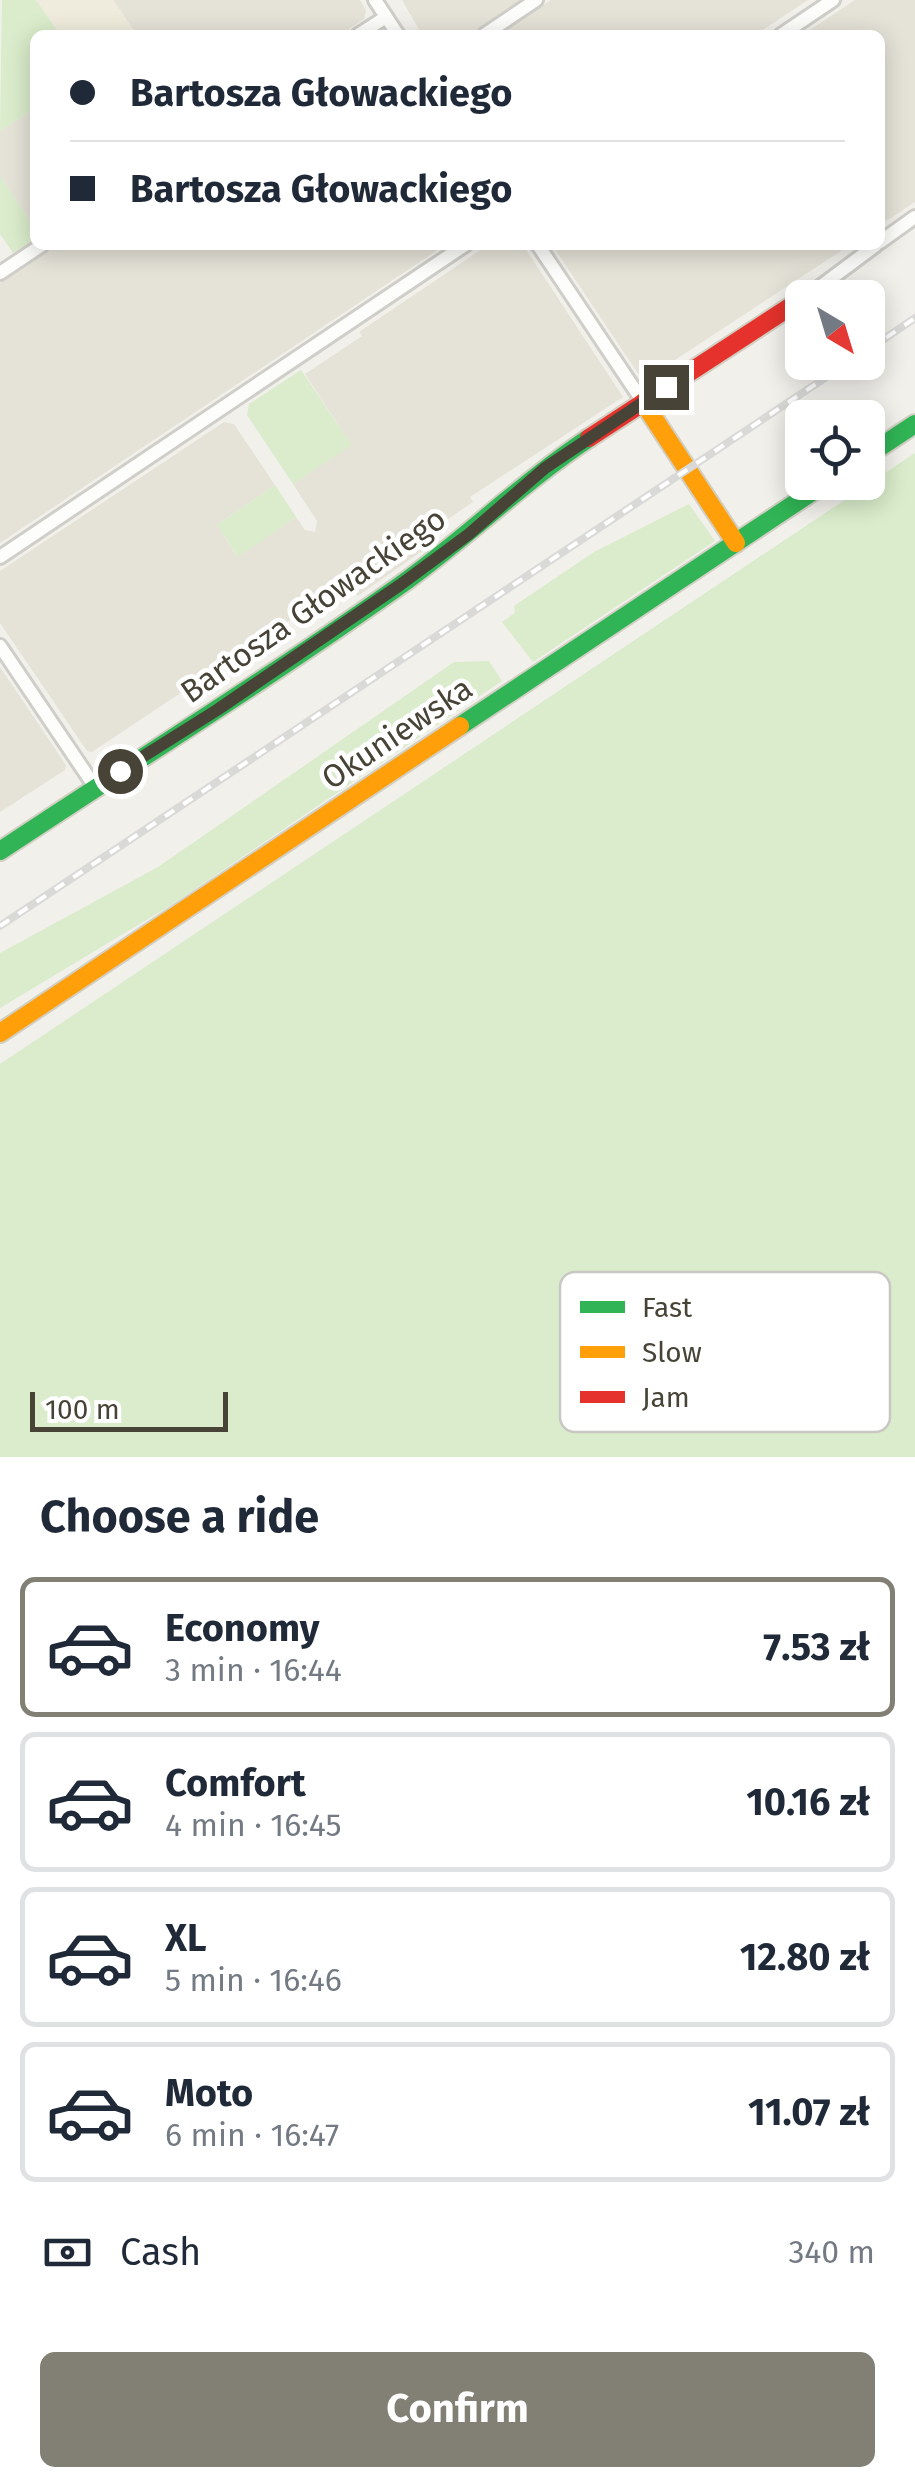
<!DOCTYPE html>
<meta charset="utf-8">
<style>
body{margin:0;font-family:"Fira Sans",sans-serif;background:#f6f6f7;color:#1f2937;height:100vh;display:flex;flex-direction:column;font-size:38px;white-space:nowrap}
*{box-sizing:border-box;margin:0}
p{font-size:32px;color:#747a83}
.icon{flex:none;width:55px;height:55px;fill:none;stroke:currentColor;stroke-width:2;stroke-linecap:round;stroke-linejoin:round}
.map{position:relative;height:1457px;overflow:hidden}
.side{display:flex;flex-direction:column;background:#fff;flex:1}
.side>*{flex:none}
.banner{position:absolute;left:30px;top:30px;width:855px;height:220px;border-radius:15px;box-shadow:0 5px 25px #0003;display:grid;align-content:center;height:220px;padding:0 40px;background:#fff}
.needle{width:65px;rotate:142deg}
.buttons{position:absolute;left:785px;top:280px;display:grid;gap:20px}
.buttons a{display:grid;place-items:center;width:100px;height:100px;border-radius:15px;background:#fff;box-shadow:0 5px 25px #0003;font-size:50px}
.scale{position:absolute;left:30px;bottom:25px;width:198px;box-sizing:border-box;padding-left:10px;border:5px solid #474336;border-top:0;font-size:28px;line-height:35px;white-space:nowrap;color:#474336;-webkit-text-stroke:8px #fff;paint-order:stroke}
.end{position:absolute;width:45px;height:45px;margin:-22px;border:12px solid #474336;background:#fff;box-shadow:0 0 0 5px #fff}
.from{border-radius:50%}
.banner b{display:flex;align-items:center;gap:35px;height:95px;font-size:38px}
.banner b+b{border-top:2px solid #e0e1e3}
.banner i{width:25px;height:25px;background:#1f2937}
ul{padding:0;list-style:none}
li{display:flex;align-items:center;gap:30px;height:140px;margin:0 20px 15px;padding:0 20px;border:5px solid #e0e1e3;border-radius:15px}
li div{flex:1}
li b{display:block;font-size:38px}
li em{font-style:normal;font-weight:700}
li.active{border-color:#828075}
li>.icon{width:90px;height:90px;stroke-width:1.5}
h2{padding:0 40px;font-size:45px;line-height:120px}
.pay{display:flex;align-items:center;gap:25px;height:110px;padding:0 40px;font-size:38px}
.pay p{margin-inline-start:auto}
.button{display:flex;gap:20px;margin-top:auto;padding:20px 40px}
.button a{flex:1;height:115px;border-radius:15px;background:#828075;color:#fff;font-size:40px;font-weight:700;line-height:115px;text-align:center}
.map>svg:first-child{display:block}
.residential{fill:#e5e3d8}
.education{fill:#efecdd}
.green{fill:#daeccb}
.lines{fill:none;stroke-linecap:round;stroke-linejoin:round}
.street-casing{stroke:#cfcec8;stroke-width:18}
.fast-casing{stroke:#d1cec2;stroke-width:22}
.slow-casing{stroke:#d1cec2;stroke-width:22}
.jam-casing{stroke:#d1cec2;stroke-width:22}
.street{stroke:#fdfdfc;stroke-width:12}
.fast{stroke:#30b455;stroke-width:18}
.slow{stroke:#ff9f0a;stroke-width:18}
.jam{stroke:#e5322d;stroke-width:18}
.rail-casing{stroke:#d9d9d8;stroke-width:8}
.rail{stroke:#fff;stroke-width:4;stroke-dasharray:11;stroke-linecap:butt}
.route{stroke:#474336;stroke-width:12}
.labels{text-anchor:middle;stroke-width:9;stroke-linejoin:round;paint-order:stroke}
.street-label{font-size:32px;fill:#474336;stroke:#fff}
.key{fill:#fff;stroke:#c8c7c3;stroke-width:2.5}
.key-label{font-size:28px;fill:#474336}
</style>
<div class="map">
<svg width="915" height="1457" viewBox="0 0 915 1457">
<rect width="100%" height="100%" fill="#f1f0eb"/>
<g class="residential">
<path d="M 113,0 L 360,0 L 366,10 L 364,19 L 340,35 L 137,35 Z"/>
<path d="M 402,0 L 523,0 L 470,35 L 422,35 Z"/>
<path d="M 551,0 L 808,0 L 755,35 L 498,35 Z"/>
<path d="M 855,0 L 915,0 L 915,202 L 880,225 L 880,35 L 802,35 Z"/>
<path d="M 35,108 L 35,229 L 0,176 L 0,131 Z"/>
<path d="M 57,245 L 445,245 L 0,543 L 0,283 Z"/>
<path d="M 488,245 L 523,245 L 623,397 L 470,497 L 473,502 L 417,540 L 422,551 L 358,596 L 347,581 L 283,625 L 287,631 L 244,660 L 239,654 L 92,752 L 87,751 L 0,623 L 0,571 L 224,422 L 234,424 L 275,485 L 217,525 L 237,556 L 296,517 L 305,530 L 315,532 L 317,521 L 293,484 L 351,444 L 305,374 L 362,336 L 359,332 Z"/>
<path d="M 552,245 L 667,247 L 850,245 L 643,381 Z"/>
<path d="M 0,667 L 66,765 L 65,770 L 0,812 Z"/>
</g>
<path class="education" d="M 36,0 L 113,0 L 137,35 L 60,35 Z"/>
<g class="green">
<path d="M 2,0 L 36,0 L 60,35 L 35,35 L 35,108 L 0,131 Z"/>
<path d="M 0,176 L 35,229 L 35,239 L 13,253 L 0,234 Z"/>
<path d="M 301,370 L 352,445 L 293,484 L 247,415 L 249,404 Z"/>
<path d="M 915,453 L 915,1457 L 0,1457 L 0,1064 Z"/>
<path d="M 275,485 L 296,517 L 238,557 L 217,525 Z"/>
<path d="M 689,504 L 715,541 L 533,662 L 502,622 L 515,613 L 514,606 L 594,552 Z"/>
<path d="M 489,661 L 502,681 L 173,904 L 0,1008 L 0,953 L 158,867 L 454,662 Z"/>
</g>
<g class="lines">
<g class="street-casing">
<g id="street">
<path d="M 375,0 L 398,35"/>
<path d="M 358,35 L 386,17"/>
<path d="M 484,35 L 536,0"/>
<path d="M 781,35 L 833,0"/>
<path d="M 880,242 L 915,217"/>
<path d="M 538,245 L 643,402"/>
<path d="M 0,273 L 42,245"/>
<path d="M 805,298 L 876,245"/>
<path d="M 0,557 L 465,245"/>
<path d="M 0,646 L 95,787"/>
</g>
</g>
<g class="fast-casing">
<g id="fast">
<path d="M 868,455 L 915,424"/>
<path d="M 460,726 L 827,482"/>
<path d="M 0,851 C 134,762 271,677 402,584 C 466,538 523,482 589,438"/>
</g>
</g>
<g class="slow-casing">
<g id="slow">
<path d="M 643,402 L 736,543"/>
<path d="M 0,1033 L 460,726"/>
</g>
</g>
<g class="jam-casing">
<path id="jam" d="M 589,438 L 802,299"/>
</g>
<use href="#street" class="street"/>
<use href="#fast" class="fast"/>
<use href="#slow" class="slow"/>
<use href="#jam" class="jam"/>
<g class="rail-casing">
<g id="rail">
<path d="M 868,350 L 915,318"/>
<path d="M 0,926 L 849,362"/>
</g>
</g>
<use href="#rail" class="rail"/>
</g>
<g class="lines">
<path class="route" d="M 120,771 L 217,710 L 400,585 L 469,534 L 545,468 L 666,387"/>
</g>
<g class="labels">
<g class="street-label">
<text transform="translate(313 605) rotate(-35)" y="11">Bartosza Głowackiego</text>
<text transform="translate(397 733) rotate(-34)" y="11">Okuniewska</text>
</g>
</g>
<rect x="560" y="1272" width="330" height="160" rx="15" class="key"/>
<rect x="580" y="1301" width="45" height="12" fill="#30b455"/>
<rect x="580" y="1346" width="45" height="12" fill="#ff9f0a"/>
<rect x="580" y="1391" width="45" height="12" fill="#e5322d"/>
<g class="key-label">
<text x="642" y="1317">Fast</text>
<text x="642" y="1362">Slow</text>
<text x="642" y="1407">Jam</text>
</g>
</svg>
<div class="buttons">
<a><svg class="needle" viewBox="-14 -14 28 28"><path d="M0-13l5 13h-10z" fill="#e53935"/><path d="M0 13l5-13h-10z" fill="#747a83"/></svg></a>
<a><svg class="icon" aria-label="locate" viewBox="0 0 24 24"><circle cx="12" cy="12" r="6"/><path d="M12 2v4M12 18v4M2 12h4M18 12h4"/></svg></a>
</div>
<div class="scale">100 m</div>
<i class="end from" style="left:120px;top:771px"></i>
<i class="end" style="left:666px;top:387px"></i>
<div class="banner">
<b><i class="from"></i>Bartosza Głowackiego</b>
<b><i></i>Bartosza Głowackiego</b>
</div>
</div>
<section class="side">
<h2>Choose a ride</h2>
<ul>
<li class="active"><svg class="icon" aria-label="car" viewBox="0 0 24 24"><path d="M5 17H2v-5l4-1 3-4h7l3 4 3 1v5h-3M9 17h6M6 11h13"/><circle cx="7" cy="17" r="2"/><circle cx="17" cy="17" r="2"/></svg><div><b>Economy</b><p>3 min · 16:44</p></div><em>7.53 zł</em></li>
<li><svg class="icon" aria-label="car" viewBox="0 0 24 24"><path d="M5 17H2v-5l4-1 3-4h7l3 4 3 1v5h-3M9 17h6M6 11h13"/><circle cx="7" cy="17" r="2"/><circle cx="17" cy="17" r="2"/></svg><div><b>Comfort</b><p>4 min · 16:45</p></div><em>10.16 zł</em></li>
<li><svg class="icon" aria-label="car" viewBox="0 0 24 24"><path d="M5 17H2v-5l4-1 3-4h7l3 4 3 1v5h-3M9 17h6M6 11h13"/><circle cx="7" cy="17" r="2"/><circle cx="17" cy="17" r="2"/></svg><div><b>XL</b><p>5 min · 16:46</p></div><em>12.80 zł</em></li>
<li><svg class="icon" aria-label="car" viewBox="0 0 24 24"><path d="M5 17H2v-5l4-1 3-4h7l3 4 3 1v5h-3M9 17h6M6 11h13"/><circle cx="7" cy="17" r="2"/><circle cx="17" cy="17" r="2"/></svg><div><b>Moto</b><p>6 min · 16:47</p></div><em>11.07 zł</em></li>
</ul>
<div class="pay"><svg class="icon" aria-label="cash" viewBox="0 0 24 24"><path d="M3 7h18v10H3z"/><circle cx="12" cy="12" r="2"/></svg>Cash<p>340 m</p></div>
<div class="button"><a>Confirm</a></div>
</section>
